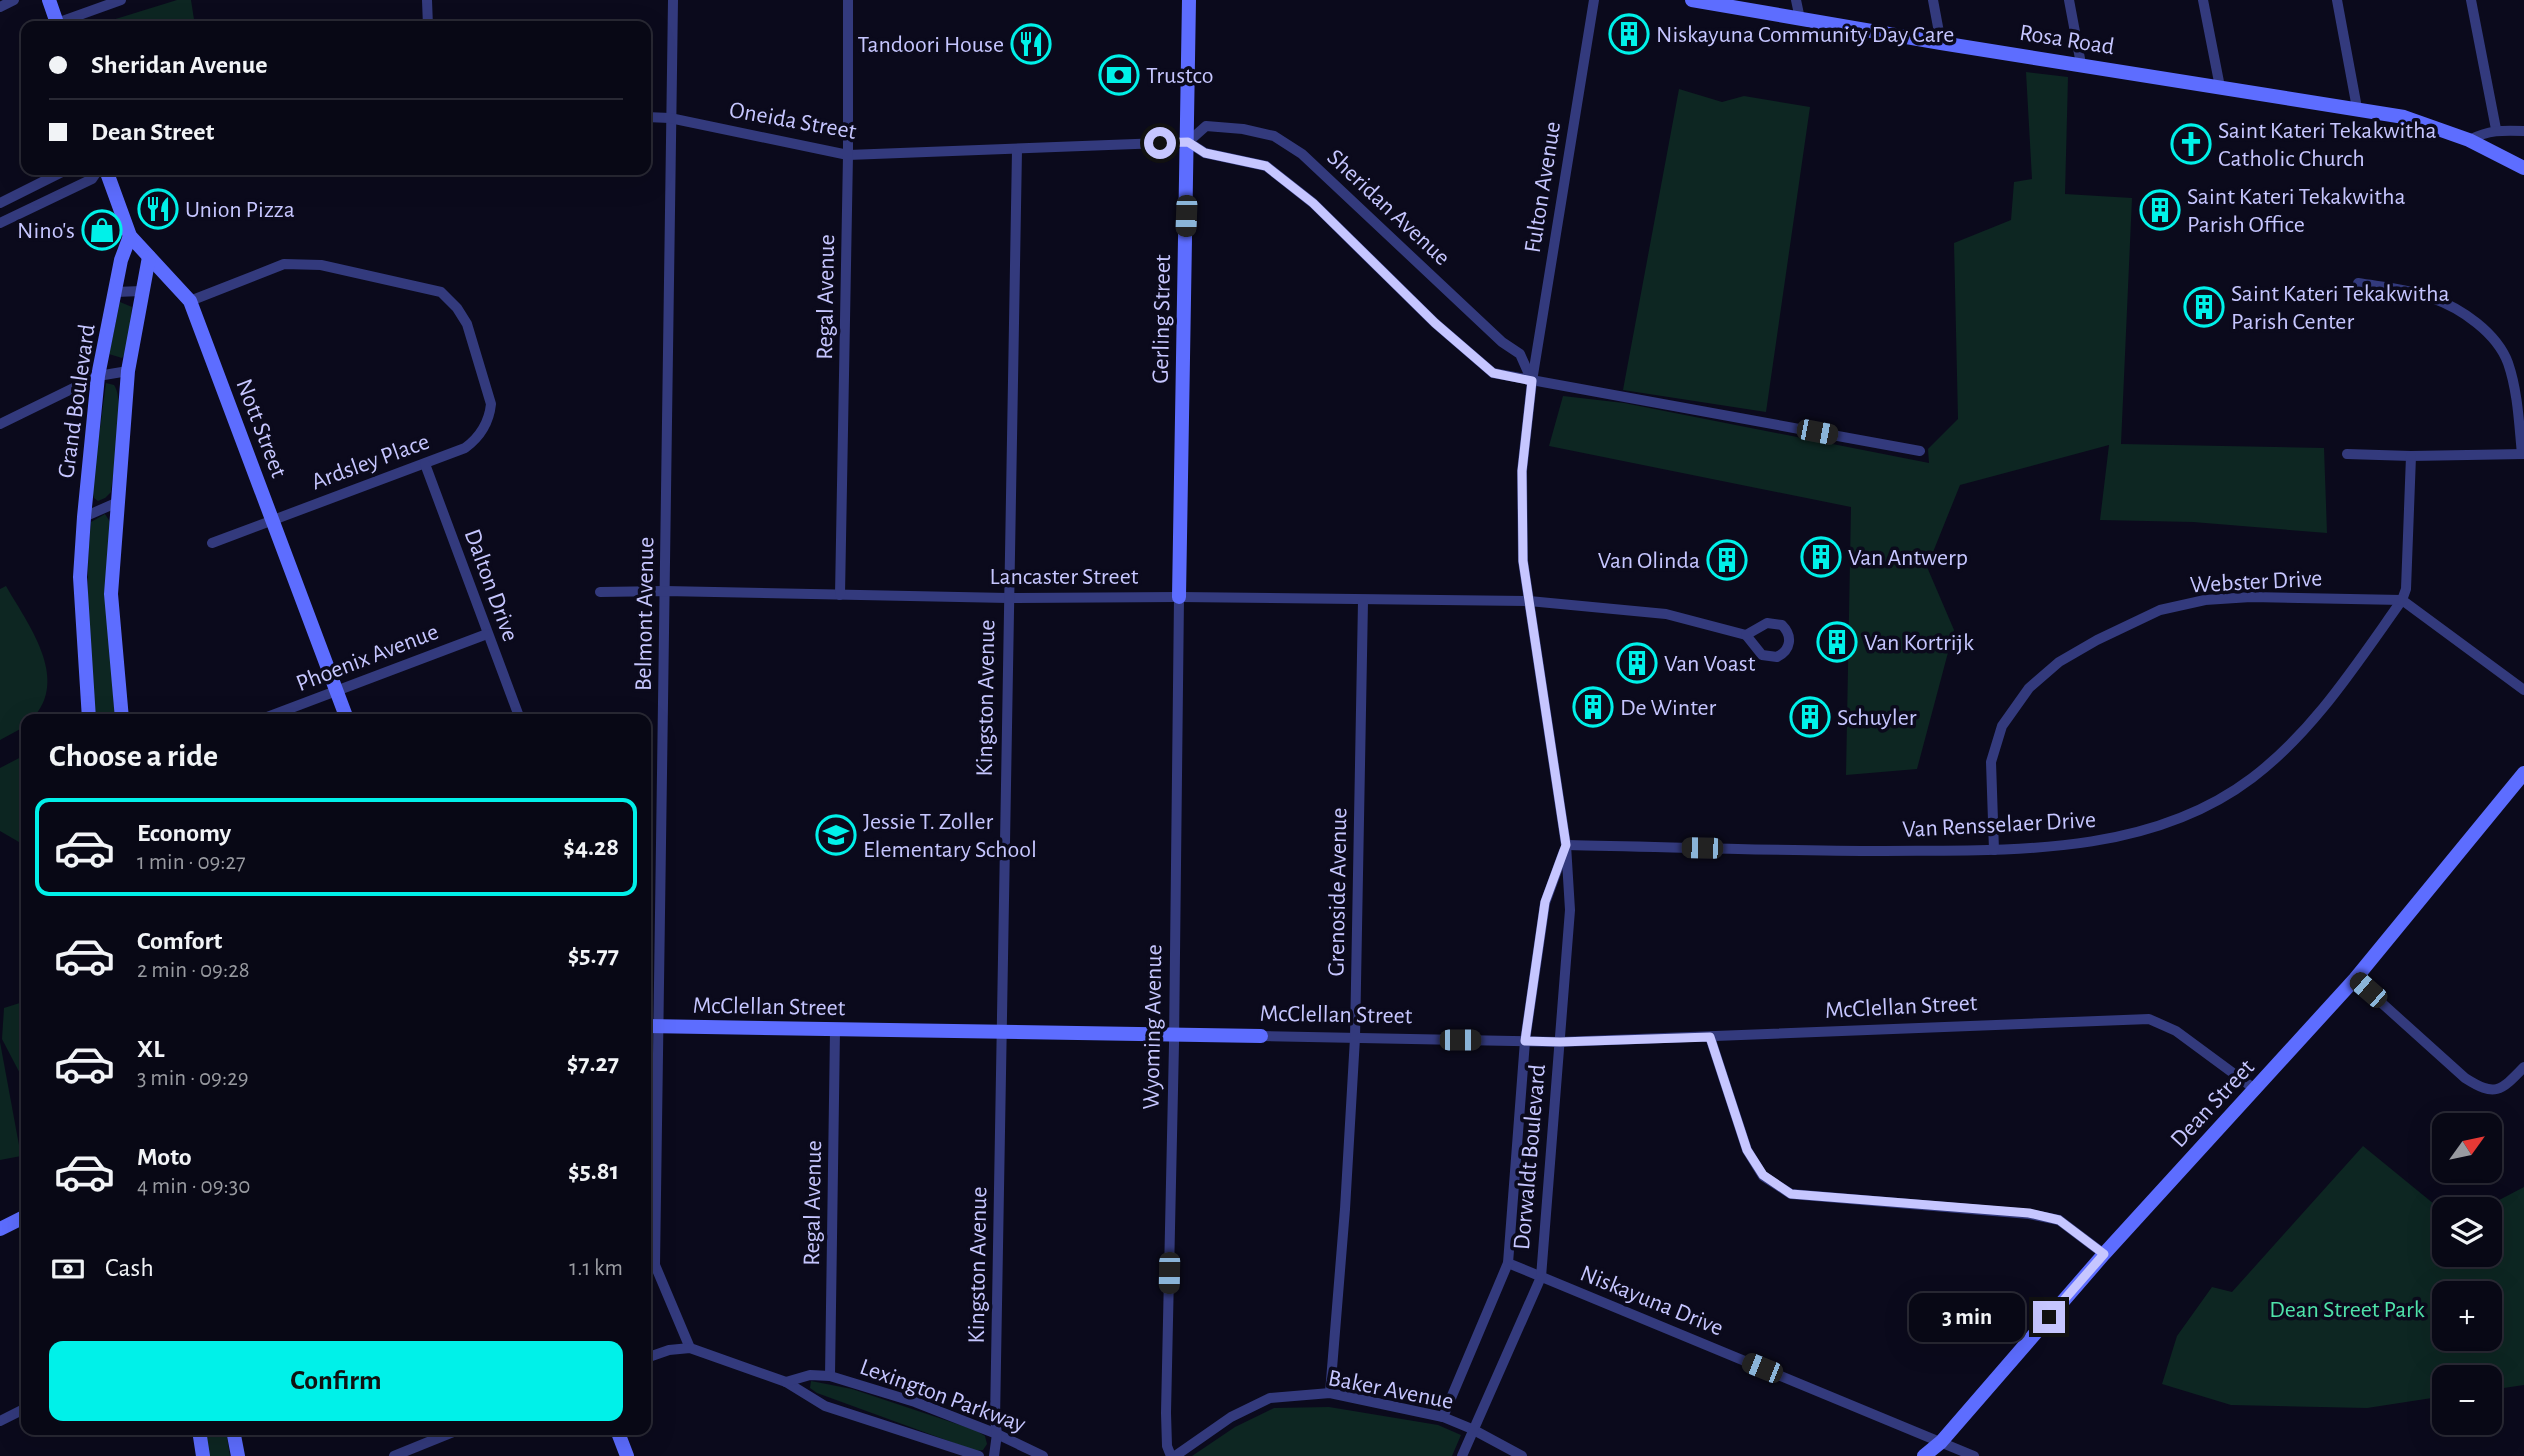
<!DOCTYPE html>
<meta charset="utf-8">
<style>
body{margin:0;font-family:"Alegreya Sans",sans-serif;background:#11111e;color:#f1f3f6;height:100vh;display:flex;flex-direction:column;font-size:26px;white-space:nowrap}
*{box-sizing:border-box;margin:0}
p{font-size:23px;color:#989aa0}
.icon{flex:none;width:38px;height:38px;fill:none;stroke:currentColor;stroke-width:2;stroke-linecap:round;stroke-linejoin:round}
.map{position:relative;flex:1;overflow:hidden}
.panel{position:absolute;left:21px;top:714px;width:630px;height:721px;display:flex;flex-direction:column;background:#080815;border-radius:14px;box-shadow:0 7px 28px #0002,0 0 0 2px #292934}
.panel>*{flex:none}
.hud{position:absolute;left:21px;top:21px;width:630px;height:154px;border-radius:14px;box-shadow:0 7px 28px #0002,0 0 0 2px #292934;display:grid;align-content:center;height:154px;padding:0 28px;background:#080815}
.needle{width:46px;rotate:57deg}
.fabs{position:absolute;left:2432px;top:1113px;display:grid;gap:14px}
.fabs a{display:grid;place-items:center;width:70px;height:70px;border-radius:14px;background:#080815;box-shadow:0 7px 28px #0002,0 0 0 2px #292934;font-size:35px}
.end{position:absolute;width:32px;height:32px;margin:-16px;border:9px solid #c6c6ff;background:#111;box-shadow:0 0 0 4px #111}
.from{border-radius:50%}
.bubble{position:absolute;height:49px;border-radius:14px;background:#080815;box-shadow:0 7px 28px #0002,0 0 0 2px #292934;font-size:23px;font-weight:600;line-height:49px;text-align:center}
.car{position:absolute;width:21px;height:42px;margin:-21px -10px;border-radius:9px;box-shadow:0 0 5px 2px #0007;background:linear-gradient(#222 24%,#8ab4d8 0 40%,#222 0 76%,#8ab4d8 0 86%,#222 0)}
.hud b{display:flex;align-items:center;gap:24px;height:66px;font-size:26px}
.hud b+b{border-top:2px solid #292934}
.hud i{width:18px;height:18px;background:#f1f3f6}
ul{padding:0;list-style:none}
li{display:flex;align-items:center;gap:21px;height:98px;margin:0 14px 10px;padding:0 14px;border:4px solid transparent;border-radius:14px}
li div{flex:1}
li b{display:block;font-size:26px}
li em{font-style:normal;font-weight:600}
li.selected{border-color:#00f1e9}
li>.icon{width:63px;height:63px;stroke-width:1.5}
h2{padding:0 28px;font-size:32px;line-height:84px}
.pay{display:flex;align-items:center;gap:18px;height:77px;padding:0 28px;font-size:26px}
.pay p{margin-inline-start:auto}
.action{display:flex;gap:14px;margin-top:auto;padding:14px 28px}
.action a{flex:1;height:80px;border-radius:14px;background:#00f1e9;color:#111;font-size:28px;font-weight:600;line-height:80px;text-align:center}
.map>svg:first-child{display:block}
.green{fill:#0d2622;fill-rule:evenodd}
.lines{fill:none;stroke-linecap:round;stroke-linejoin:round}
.street{stroke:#333a7d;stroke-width:10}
.secondary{stroke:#5d6dff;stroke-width:14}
.route{stroke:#c6c6ff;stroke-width:9}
.labels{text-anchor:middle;stroke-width:7;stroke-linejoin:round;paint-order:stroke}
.poi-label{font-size:24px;fill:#c6c6ff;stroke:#0b0a1c;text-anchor:start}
.street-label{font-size:24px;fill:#c6c6ff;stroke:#0b0a1c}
.park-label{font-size:24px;fill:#4fe2aa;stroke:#0b0a1c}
</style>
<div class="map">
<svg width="2524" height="1456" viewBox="0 0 2524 1456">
<rect width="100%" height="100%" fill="#0b0a1c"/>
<g class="green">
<path d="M 177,0 L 191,0 L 195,26 L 93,26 Z"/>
<path d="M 2026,72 L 2068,77 L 2065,194 L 2132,198 L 2121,444 L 2324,448 L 2327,533 L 2193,522 L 2100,520 L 2109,445 L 1960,485 L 1927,567 L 1954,630 L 1917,769 L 1846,775 L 1851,507 L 1549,446 L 1563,396 L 1624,403 L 1929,463 L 1928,449 L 1958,419 L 1954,243 L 2011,220 L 2014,182 L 2032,179 Z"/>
<path d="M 1679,89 L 1722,102 L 1744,96 L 1810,107 L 1766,412 L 1623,390 Z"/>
<path d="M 120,302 L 132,307 L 127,351 L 122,358 L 109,354 Z"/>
<path d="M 106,383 L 114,385 C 126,402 114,469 111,492 L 105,498 L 98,501 L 94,498 L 92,489 Z"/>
<path d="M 105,514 L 112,525 L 106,600 L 115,719 L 96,719 C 90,653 84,588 91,522 Z"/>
<path d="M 6,586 C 27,623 71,679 32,719 L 26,719 L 24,727 L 0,740 L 0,589 Z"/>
<path d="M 23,756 L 26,757 L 26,839 L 19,842 L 0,831 L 0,768 Z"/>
<path d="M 26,1001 L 26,1085 L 2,1039 L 4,1008 Z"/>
<path d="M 0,1042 L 21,1156 L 0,1160 Z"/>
<path d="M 2363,1146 L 2445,1213 L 2445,1255 L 2490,1255 L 2490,1209 L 2482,1209 L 2524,1187 L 2524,1385 L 2490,1390 L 2490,1377 L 2445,1377 L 2445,1396 L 2367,1408 L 2231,1405 L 2162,1384 L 2177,1336 L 2212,1287 L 2232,1292 ZM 2445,1293 L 2490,1293 L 2490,1339 L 2445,1339 Z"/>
<path d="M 811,1381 L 852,1389 L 975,1430 L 985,1436 L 987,1444 L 983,1450 L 976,1451 L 817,1393 L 810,1388 Z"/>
<path d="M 1329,1407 L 1438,1425 L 1461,1435 L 1452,1456 L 1192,1456 L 1235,1427 L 1274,1408 Z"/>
<path d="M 205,1430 L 226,1430 L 230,1456 L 209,1456 Z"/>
</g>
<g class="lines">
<g class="street">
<path d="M 427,0 L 428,26"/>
<path d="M 673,0 L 655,1265 L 690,1348"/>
<path d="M 1796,0 L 1800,19"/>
<path d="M 1933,0 L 1941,43"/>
<path d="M 2069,0 L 2081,64"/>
<path d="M 2203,0 L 2220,87"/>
<path d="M 2337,0 L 2357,108"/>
<path d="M 2471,0 L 2496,129"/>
<path d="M 0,7 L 14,0"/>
<path d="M 57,23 L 121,0"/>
<path d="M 646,117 L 670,118 L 848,155 L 1188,142 L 1205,153 L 1266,166 L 1313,203 L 1435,323 L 1493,373 L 1920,451"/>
<path d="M 2469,140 C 2489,130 2502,130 2524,131"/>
<path d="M 1188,142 L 1206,126 L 1243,129 L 1274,136 L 1302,154 L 1502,342 L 1520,354 L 1532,381"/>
<path d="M 0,203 L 66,170"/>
<path d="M 0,223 L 92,179 L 98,170"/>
<path d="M 2358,283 C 2382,287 2409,289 2432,298 C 2461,308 2497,333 2508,363 C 2518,392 2519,424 2522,454"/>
<path d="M 115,292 L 142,291"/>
<path d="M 190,301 L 284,264 L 321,265 L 441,292 L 457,308 L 467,324 L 491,404 C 489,423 480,437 465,448 L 212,543"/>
<path d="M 0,424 L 98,376 L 128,371"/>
<path d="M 2347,454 L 2411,456 L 2524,454"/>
<path d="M 425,464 L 520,719"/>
<path d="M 84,517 L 118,502"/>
<path d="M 600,592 L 665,591 L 1008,598 L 1179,597 L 1529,601 L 1666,614 L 1746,635"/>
<path d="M 840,595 L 848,155 L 848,0"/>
<path d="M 1767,623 L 1782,625 C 1793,636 1791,650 1777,657 L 1762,655 L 1746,635 Z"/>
<path d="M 262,719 L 487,634"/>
<path d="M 1566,845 C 1672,847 1778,851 1884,851 C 2008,850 2148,857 2252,778 C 2314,731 2357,663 2402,600 L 2406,589 L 2411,456"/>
<path d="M 1994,850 L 1991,762 L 2002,726 L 2029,688 L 2059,662 L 2097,640 L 2160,610 L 2205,600 L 2251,597 L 2402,600 L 2524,690"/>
<path d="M 2355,979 L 2465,1078 C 2495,1097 2500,1092 2524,1067"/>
<path d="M 1261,1036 L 1560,1042 L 2149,1019 L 2176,1031 L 2256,1090"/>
<path d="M 1710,1037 L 1747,1150 L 1763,1176 L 1791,1194 L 2029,1214 L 2059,1220 L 2104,1254"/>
<path d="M 1508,1263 L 1974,1456"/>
<path d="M 646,1358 L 669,1350 L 690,1348 L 786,1382 L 825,1406 L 979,1456"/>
<path d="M 830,1376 L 835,1030"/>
<path d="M 786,1382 L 810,1375 L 830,1376 L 915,1402 L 997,1434 L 1043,1456"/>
<path d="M 1330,1393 L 1345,1209 L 1355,1038 L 1363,601"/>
<path d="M 1443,1417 L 1508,1263 L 1525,1041 L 1545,903 L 1564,851"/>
<path d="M 0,1421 L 26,1408"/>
<path d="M 394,1456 L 458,1430"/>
<path d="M 994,1456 L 997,1434 L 995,1420 L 1017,150"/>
<path d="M 1171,1456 L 1167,1446 L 1166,1413 L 1174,1044 L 1179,597"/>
<path d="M 1175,1456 L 1231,1417 L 1270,1398 L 1330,1393 L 1443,1417 L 1472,1429 L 1522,1456"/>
<path d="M 1462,1456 L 1541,1277 L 1570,910 L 1566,845 L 1523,561 L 1522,471 L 1532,381 L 1594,0"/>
</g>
<g class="secondary">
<path d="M 49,0 L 58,26"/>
<path d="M 1692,0 L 1941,43 L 2404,117 L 2469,140 L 2524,168"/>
<path d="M 106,170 L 130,236 L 190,301 L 347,719"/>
<path d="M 1179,597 L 1189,0"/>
<path d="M 89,719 L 80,577 L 84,517 L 98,376 L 121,260 L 130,236"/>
<path d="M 122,719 L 111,594 L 128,371 L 149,257"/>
<path d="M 646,1026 L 1261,1036"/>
<path d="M 0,1229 L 26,1216"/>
<path d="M 199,1430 L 203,1456"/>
<path d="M 233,1430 L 238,1456"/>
<path d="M 617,1430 L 627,1456"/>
<path d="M 1924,1456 L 1941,1442 L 2104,1254 L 2355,979 L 2524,773"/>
</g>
</g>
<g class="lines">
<path class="route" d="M 1160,143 L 1188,142 L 1205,153 L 1266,166 L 1313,203 L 1435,323 L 1493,373 L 1532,381 L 1522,471 L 1523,561 L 1566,845 L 1545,902 L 1525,1041 L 1560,1042 L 1710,1037 L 1747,1150 L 1763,1175 L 1791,1194 L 2029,1213 L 2059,1220 L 2104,1254 L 2049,1317"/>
</g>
<defs>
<g id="building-ring" transform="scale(2.0125)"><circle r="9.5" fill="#0b0a1c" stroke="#00f1e9" stroke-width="1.5"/><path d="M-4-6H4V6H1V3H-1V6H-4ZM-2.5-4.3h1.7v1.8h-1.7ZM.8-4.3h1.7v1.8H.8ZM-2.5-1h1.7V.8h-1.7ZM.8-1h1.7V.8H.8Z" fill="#00f1e9"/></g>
<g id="restaurant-ring" transform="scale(2.0125)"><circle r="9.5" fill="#0b0a1c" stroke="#00f1e9" stroke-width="1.5"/><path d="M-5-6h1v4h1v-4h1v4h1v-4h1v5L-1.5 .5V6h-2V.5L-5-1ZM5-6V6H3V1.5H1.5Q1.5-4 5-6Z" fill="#00f1e9"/></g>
<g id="bank-ring" transform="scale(2.0125)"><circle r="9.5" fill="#0b0a1c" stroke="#00f1e9" stroke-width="1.5"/><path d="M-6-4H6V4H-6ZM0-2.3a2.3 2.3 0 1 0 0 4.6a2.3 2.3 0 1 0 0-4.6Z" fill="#00f1e9"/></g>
<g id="church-ring" transform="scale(2.0125)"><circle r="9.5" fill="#0b0a1c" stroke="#00f1e9" stroke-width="1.5"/><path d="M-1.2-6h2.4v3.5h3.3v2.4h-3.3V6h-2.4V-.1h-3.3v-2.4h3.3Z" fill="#00f1e9"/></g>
<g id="shop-ring" transform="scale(2.0125)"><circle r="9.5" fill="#0b0a1c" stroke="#00f1e9" stroke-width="1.5"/><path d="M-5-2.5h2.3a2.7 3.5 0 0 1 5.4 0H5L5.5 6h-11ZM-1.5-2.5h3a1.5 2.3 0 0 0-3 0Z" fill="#00f1e9"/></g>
<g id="school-ring" transform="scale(2.0125)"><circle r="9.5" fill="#0b0a1c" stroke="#00f1e9" stroke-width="1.5"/><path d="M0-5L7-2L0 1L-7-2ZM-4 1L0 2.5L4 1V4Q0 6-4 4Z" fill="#00f1e9"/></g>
</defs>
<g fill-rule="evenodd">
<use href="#building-ring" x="1629" y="34"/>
<use href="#restaurant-ring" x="1031" y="44"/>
<use href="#bank-ring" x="1119" y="75"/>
<use href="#church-ring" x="2191" y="144"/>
<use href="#restaurant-ring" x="158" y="209"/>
<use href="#building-ring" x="2160" y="210"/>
<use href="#shop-ring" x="102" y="230"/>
<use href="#building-ring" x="2204" y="307"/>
<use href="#building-ring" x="1821" y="557"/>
<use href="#building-ring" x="1727" y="560"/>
<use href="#building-ring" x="1837" y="642"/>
<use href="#building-ring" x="1637" y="663"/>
<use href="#building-ring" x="1593" y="707"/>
<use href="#building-ring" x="1810" y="717"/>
<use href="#school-ring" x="836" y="835"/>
</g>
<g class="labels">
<g class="poi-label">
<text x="1656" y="42">Niskayuna Community Day Care</text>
<text x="1004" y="52" text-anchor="end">Tandoori House</text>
<text x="1146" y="83">Trustco</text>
<text x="2218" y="138">Saint Kateri Tekakwitha<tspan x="2218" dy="28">Catholic Church</tspan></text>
<text x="2187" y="204">Saint Kateri Tekakwitha<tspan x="2187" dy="28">Parish Office</tspan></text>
<text x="185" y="217">Union Pizza</text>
<text x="75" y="238" text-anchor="end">Nino's</text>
<text x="2231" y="301">Saint Kateri Tekakwitha<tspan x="2231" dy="28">Parish Center</tspan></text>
<text x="1848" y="565">Van Antwerp</text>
<text x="1700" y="568" text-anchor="end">Van Olinda</text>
<text x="1864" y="650">Van Kortrijk</text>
<text x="1664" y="671">Van Voast</text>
<text x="1620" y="715">De Winter</text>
<text x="1837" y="725">Schuyler</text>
<text x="863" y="829">Jessie T. Zoller<tspan x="863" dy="28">Elementary School</tspan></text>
</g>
<g class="street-label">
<text transform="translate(2067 39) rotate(9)" y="8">Rosa Road</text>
<text transform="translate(793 120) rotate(10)" y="8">Oneida Street</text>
<text transform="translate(1542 187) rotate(-81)" y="8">Fulton Avenue</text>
<text transform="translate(1389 207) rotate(43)" y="8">Sheridan Avenue</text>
<text transform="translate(825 297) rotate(-89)" y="8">Regal Avenue</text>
<text transform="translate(1161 319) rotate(-89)" y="8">Gerling Street</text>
<text transform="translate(76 401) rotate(-82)" y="8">Grand Boulevard</text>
<text transform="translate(262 428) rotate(69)" y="8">Nott Street</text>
<text transform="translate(370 461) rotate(-20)" y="8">Ardsley Place</text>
<text x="1064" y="584">Lancaster Street</text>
<text transform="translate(2256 581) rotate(-3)" y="8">Webster Drive</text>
<text transform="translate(492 585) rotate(70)" y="8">Dalton Drive</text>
<text transform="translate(644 614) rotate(-89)" y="8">Belmont Avenue</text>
<text transform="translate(367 657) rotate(-21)" y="8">Phoenix Avenue</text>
<text transform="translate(985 698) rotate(-89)" y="8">Kingston Avenue</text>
<text transform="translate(1999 824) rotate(-3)" y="8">Van Rensselaer Drive</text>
<text transform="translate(1337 892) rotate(-89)" y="8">Grenoside Avenue</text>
<text transform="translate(769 1006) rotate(1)" y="8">McClellan Street</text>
<text transform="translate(1901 1006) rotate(-3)" y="8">McClellan Street</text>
<text transform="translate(1336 1014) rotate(1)" y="8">McClellan Street</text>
<text transform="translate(1152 1027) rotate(-89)" y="8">Wyoming Avenue</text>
<text transform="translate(2212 1103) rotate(-47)" y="8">Dean Street</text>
<text transform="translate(1529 1157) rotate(-85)" y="8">Dorwaldt Boulevard</text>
<text transform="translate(812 1203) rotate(-89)" y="8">Regal Avenue</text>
<text transform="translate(977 1265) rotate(-89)" y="8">Kingston Avenue</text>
<text transform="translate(1652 1300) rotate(22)" y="8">Niskayuna Drive</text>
<text transform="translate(1391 1389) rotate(11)" y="8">Baker Avenue</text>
<text transform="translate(943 1395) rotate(20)" y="8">Lexington Parkway</text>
</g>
<g class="park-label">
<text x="2347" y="1317">Dean Street Park</text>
</g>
</g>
</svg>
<div class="fabs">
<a><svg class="needle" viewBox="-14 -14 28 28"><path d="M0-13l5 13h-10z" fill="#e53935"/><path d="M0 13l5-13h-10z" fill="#989aa0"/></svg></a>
<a><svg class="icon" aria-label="layers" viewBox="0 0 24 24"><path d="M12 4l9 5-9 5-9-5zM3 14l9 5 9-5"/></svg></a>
<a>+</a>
<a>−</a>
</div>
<i class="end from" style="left:1160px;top:143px"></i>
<i class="end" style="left:2049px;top:1317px"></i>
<div class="bubble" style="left:1909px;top:1293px;width:116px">3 min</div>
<i class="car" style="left:1186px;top:216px;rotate:182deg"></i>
<i class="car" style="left:1817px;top:432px;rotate:101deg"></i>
<i class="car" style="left:1702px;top:848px;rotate:271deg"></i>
<i class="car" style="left:2368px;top:990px;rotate:311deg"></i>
<i class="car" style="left:1460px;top:1040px;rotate:90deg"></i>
<i class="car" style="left:1169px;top:1273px;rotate:181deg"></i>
<i class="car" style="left:1762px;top:1368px;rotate:292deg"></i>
<div class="hud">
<b><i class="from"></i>Sheridan Avenue</b>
<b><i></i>Dean Street</b>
</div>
<section class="panel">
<h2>Choose a ride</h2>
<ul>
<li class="selected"><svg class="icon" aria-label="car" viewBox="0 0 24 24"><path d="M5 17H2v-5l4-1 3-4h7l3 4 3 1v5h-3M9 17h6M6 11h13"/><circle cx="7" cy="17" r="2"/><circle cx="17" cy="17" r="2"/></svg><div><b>Economy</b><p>1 min · 09:27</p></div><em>$4.28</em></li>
<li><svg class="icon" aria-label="car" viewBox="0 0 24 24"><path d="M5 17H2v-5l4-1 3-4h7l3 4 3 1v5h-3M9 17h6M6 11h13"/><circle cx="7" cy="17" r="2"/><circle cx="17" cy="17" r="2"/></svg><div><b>Comfort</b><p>2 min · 09:28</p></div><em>$5.77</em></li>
<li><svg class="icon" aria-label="car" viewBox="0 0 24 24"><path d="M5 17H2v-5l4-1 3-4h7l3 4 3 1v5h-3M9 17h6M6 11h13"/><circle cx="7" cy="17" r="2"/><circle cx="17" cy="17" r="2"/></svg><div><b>XL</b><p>3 min · 09:29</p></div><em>$7.27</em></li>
<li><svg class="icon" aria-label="car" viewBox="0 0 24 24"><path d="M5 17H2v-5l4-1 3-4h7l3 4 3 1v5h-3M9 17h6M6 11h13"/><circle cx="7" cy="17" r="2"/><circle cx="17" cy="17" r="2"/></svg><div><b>Moto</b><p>4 min · 09:30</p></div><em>$5.81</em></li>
</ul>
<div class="pay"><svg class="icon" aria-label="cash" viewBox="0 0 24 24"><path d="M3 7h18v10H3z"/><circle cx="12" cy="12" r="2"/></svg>Cash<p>1.1 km</p></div>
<div class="action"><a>Confirm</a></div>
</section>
</div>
